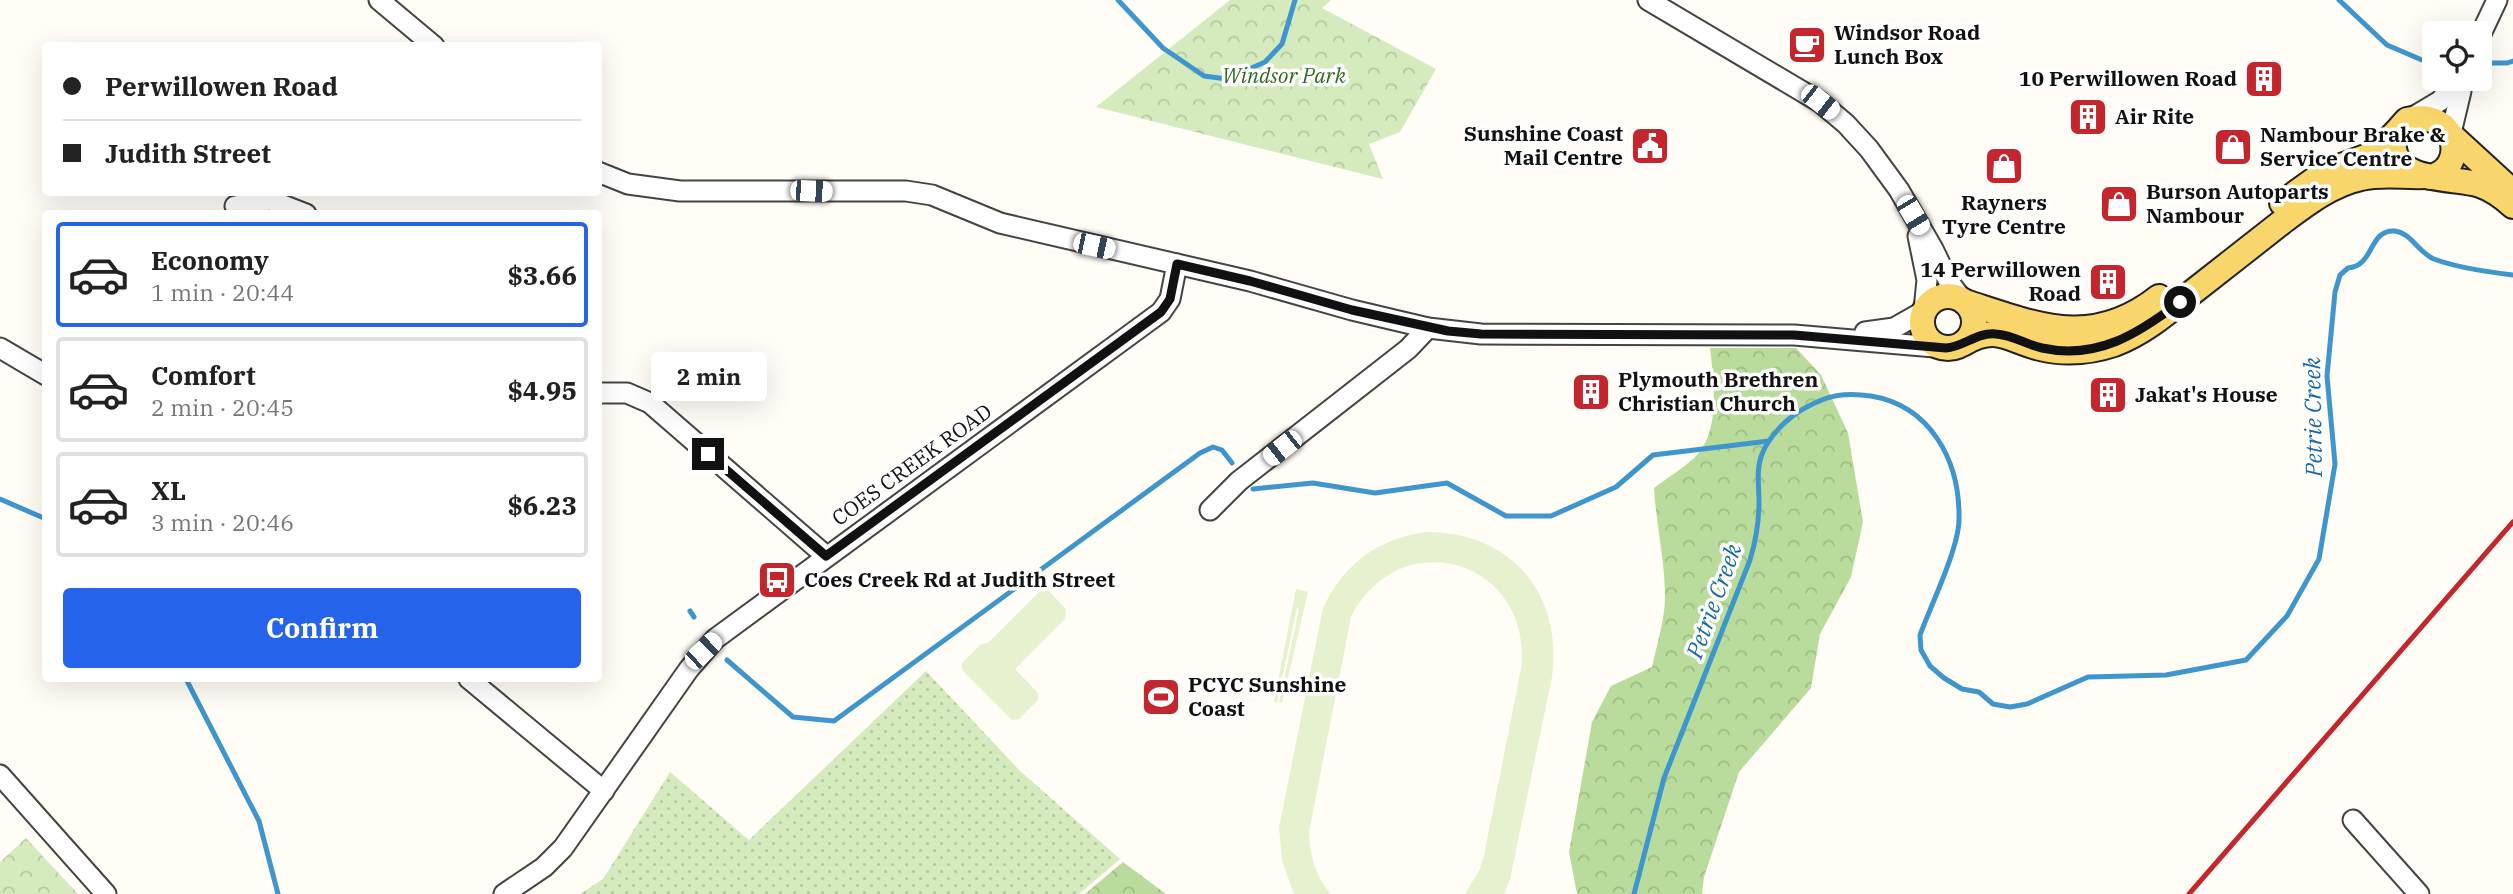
<!DOCTYPE html>
<meta charset="utf-8">
<style>
body{margin:0;font-family:"IBM Plex Serif",serif;background:#f6f6f6;color:#222;height:100vh;display:flex;flex-direction:column;font-size:26px;white-space:nowrap}
*{box-sizing:border-box;margin:0}
p{font-size:23px;color:#767676}
.icon{flex:none;width:38px;height:38px;fill:none;stroke:currentColor;stroke-width:2;stroke-linecap:round;stroke-linejoin:round}
.map{position:relative;flex:1;overflow:hidden}
.drawer{position:absolute;left:42px;top:210px;width:560px;height:472px;display:flex;flex-direction:column;background:#fff;border-radius:7px;box-shadow:0 7px 28px #0002}
.drawer>*{flex:none}
.banner{position:absolute;left:42px;top:42px;width:560px;height:154px;border-radius:7px;box-shadow:0 7px 28px #0002;display:grid;align-content:center;height:154px;padding:0 21px;background:#fff}
.buttons{position:absolute;left:2422px;top:21px;display:grid;gap:14px}
.buttons a{display:grid;place-items:center;width:70px;height:70px;border-radius:7px;background:#fff;box-shadow:0 7px 28px #0002;font-size:35px}
.end{position:absolute;width:32px;height:32px;margin:-16px;border:9px solid #111;background:#fff;box-shadow:0 0 0 4px #fff}
.from{border-radius:50%}
.bubble{position:absolute;height:49px;border-radius:7px;background:#fff;box-shadow:0 7px 28px #0002;font-size:23px;font-weight:800;line-height:49px;text-align:center}
.car{position:absolute;width:21px;height:42px;margin:-21px -10px;border-radius:9px;box-shadow:0 0 5px 2px #0007;background:linear-gradient(#fff 24%,#345 0 40%,#fff 0 76%,#345 0 86%,#fff 0)}
.banner b{display:flex;align-items:center;gap:24px;height:66px;font-size:26px}
.banner b+b{border-top:2px solid #e0e0e0}
.banner i{width:18px;height:18px;background:#222}
ul{padding:12px 0 0;list-style:none}
li{display:flex;align-items:center;gap:21px;height:105px;margin:0 14px 10px;padding:0 7px;border:4px solid #e0e0e0;border-radius:7px}
li div{flex:1}
li b{display:block;font-size:26px}
li em{font-style:normal;font-weight:800}
li.selected{border-color:#2563eb}
li>.icon{width:63px;height:63px;stroke-width:1.5}
.action{display:flex;gap:14px;margin-top:auto;padding:14px 21px}
.action a{flex:1;height:80px;border-radius:7px;background:#2563eb;color:#fff;font-size:28px;font-weight:800;line-height:80px;text-align:center}
.map>svg:first-child{display:block}
.grass{fill:url(#grass-dots)}
.forest{fill:url(#forest-crowns)}
.park{fill:url(#park-crowns)}
.pitch{fill:#e6f2cf}
.lines{fill:none;stroke-linecap:round;stroke-linejoin:round}
.stream{stroke:#3f96cf;stroke-width:5}
.minor-casing{stroke:#444;stroke-width:23}
.major-casing{stroke:#222;stroke-width:28}
.minor{stroke:#fff;stroke-width:19}
.major{stroke:#f9d66b;stroke-width:24}
.rail{stroke:#c4262e;stroke-width:5}
.route{stroke:#111;stroke-width:9}
.labels{text-anchor:middle;stroke-width:7;stroke-linejoin:round;paint-order:stroke}
.poi-label{font-size:21px;font-weight:bold;fill:#111;stroke:#fff;text-anchor:start}
.park-label{font-size:21px;font-style:italic;fill:#2f6b1f;stroke:#fff}
.street-label{font-size:21px;fill:#111;stroke:#fff}
.water-label{font-size:23px;font-style:italic;fill:#1768a6;stroke:#fff}
</style>
<div class="map">
<svg width="2513" height="894" viewBox="0 0 2513 894">
<defs>
<pattern id="grass-dots" width="8" height="8" patternUnits="userSpaceOnUse" patternTransform="scale(1.75)"><rect width="8" height="8" fill="#d5ebbd"/><path d="M2 2h.1M6 6h.1" fill="none" stroke="#b6c8a1" stroke-width="1.8" stroke-linecap="round"/></pattern>
<pattern id="forest-crowns" width="20" height="18" patternUnits="userSpaceOnUse" patternTransform="scale(1.75)"><rect width="20" height="18" fill="#b9dc9c"/><path d="M2 6a3 3 0 1 1 6 0M12 15a3 3 0 1 1 6 0" fill="none" stroke="#9ebc85"/></pattern>
<pattern id="park-crowns" width="20" height="18" patternUnits="userSpaceOnUse" patternTransform="scale(1.75)"><rect width="20" height="18" fill="#d5ebbd"/><path d="M2 6a3 3 0 1 1 6 0M12 15a3 3 0 1 1 6 0" fill="none" stroke="#b6c8a1"/></pattern>
</defs>
<rect width="100%" height="100%" fill="#fffdf5"/>
<path class="grass" d="M 926,671 L 1020,771 L 1120,859 L 1079,894 L 580,894 L 603,879 L 670,772 L 749,840 Z"/>
<g class="forest">
<path d="M 1710,348 L 1796,348 L 1821,375 L 1848,433 L 1863,522 L 1851,577 L 1820,634 L 1811,688 L 1739,772 L 1704,877 L 1702,894 L 1577,894 L 1569,852 L 1592,722 L 1611,686 L 1652,667 C 1657,644 1665,619 1665,597 C 1665,560 1656,524 1654,488 C 1667,478 1682,469 1694,458 C 1721,433 1714,381 1710,348 Z"/>
<path d="M 1123,862 L 1166,894 L 1085,894 Z"/>
</g>
<g class="park">
<path d="M 1230,0 L 1331,0 L 1322,8 L 1436,69 L 1400,132 L 1369,144 L 1383,179 L 1096,107 Z"/>
<path d="M 26,838 L 78,894 L 0,894 L 0,862 Z"/>
</g>
<g class="pitch">
<path d="M 1427,532 C 1511,532 1563,594 1552,677 L 1510,879 L 1504,894 L 1465,894 L 1480,869 L 1484,855 L 1521,669 C 1534,561 1400,520 1351,617 L 1309,832 C 1310,855 1315,876 1331,894 L 1294,894 L 1282,861 L 1279,827 L 1323,608 C 1344,564 1378,538 1427,532 Z"/>
<path d="M 1296,589 L 1308,592 L 1282,703 L 1279,703 L 1299,609 L 1297,608 L 1277,703 L 1274,702 Z"/>
<path d="M 1048,590 L 1066,609 L 1065,619 L 1015,669 L 1038,693 L 1038,700 L 1019,719 L 1012,720 L 962,670 L 962,663 L 980,645 L 989,642 L 1039,592 Z"/>
</g>
<g class="lines">
<g class="stream">
<path d="M 1118,0 L 1163,48 L 1204,76 L 1227,79 L 1265,62 L 1282,44 L 1295,0"/>
<path d="M 2339,0 L 2387,45 L 2429,63 L 2434,63"/>
<path d="M 2480,63 L 2507,63 L 2513,61"/>
<path d="M 1253,489 L 1313,483 L 1375,493 L 1447,483 L 1506,516 L 1551,516 L 1616,487 L 1653,455 L 1769,441"/>
<path d="M 0,499 L 46,519"/>
<path d="M 690,611 L 694,617"/>
<path d="M 727,660 L 793,717 L 834,721 L 1200,453 L 1213,447 L 1222,450 L 1232,463"/>
<path d="M 186,679 L 259,821 L 278,894"/>
<path d="M 1634,894 L 1664,778 L 1750,560 C 1756,540 1759,522 1759,502 C 1759,486 1756,469 1762,454 C 1769,436 1788,417 1805,408 C 1828,395 1845,392 1871,396 C 1931,406 1960,461 1959,519 C 1959,548 1931,605 1920,635 L 1921,650 L 1930,666 L 1944,678 L 1962,689 L 1979,692 L 1993,704 L 2010,707 L 2027,704 L 2088,677 L 2166,675 L 2246,660 L 2287,616 L 2319,559 L 2335,464 L 2327,376 L 2335,292 L 2340,275 L 2348,268 C 2375,266 2368,229 2395,231 C 2411,233 2419,253 2434,259 C 2458,268 2487,272 2513,275"/>
</g>
<g class="minor-casing">
<g id="minor">
<path d="M 379,0 L 434,46"/>
<path d="M 1648,0 L 1820,102 L 1846,124 L 1869,149 L 1899,190 L 1933,249 L 1949,282 L 1962,299"/>
<path d="M 2480,36 L 2497,0"/>
<path d="M 2408,120 L 2440,101 L 2458,79"/>
<path d="M 2451,133 L 2461,91 L 2462,79"/>
<path d="M 598,172 L 628,184 L 680,191 L 906,191 L 932,195 L 1000,223 L 1250,281 L 1352,310 L 1428,328 L 1481,334 L 1794,335 L 1946,348"/>
<path d="M 235,206 L 270,200 L 306,214"/>
<path d="M 1918,236 L 1927,280 L 1924,310"/>
<path d="M 1865,332 L 1894,328 L 1924,311"/>
<path d="M 0,348 L 46,375"/>
<path d="M 598,393 L 627,393 L 650,403 L 826,556"/>
<path d="M 1210,510 L 1239,481 L 1408,349 L 1428,328"/>
<path d="M 469,679 L 604,791"/>
<path d="M 0,775 L 106,894"/>
<path d="M 2353,820 L 2419,894"/>
<path d="M 504,894 L 544,867 L 563,848 L 689,669 L 715,639 L 1161,312 L 1170,299 L 1177,264"/>
</g>
</g>
<g class="major-casing">
<g id="major">
<path d="M 2452,136 L 2513,192"/>
<path d="M 2430,177 C 2469,169 2458,107 2407,120 C 2399,128 2393,138 2394,149 C 2398,183 2457,177 2480,185 C 2492,189 2503,197 2513,206"/>
<path d="M 2282,203 L 2325,172 L 2376,153 L 2400,128"/>
<circle cx="1948" cy="322" r="26"/>
<path d="M 1965,302 C 2037,325 2092,350 2159,297"/>
<path d="M 1964,343 C 1997,324 2008,340 2040,348 C 2065,354 2090,352 2114,344 C 2144,333 2169,311 2194,291 C 2223,268 2253,245 2282,222 C 2306,204 2332,184 2361,178 C 2382,173 2404,177 2425,176"/>
</g>
</g>
<use href="#minor" class="minor"/>
<use href="#major" class="major"/>
<path class="rail" d="M 2189,894 L 2513,522"/>
</g>
<g class="lines">
<path class="route" d="M 708,454 L 826,556 L 1161,312 L 1170,299 L 1177,264 L 1250,281 L 1352,310 L 1448,331 L 1481,334 L 1794,335 L 1946,348 C 1964,347 1976,332 1996,334 C 2013,335 2027,345 2042,348 C 2097,360 2138,334 2180,302"/>
</g>
<defs>
<g id="cafe-square" transform="scale(2.0125)"><rect x="-9" y="-9" width="18" height="18" rx="4" fill="#c4262e" stroke="#fff"/><path d="M-5.5-4.5H6V0H3Q3 3.5 0 3.5H-2.5Q-5.5 3.5-5.5 0ZM3-3.2v2h1.7v-2ZM-6 4.5H4V6H-6Z" fill="#fff"/></g>
<g id="building-square" transform="scale(2.0125)"><rect x="-9" y="-9" width="18" height="18" rx="4" fill="#c4262e" stroke="#fff"/><path d="M-4-6H4V6H1V3H-1V6H-4ZM-2.5-4.3h1.7v1.8h-1.7ZM.8-4.3h1.7v1.8H.8ZM-2.5-1h1.7V.8h-1.7ZM.8-1h1.7V.8H.8Z" fill="#fff"/></g>
<g id="civic-square" transform="scale(2.0125)"><rect x="-9" y="-9" width="18" height="18" rx="4" fill="#c4262e" stroke="#fff"/><path d="M-.6-6.5H3V-4.5H.6V-3L4-1V1h2V6H-6V1h2V-1L-.6-3ZM-1.2 2.5V6h2.4V2.5Z" fill="#fff"/></g>
<g id="shop-square" transform="scale(2.0125)"><rect x="-9" y="-9" width="18" height="18" rx="4" fill="#c4262e" stroke="#fff"/><path d="M-5-2.5h2.3a2.7 3.5 0 0 1 5.4 0H5L5.5 6h-11ZM-1.5-2.5h3a1.5 2.3 0 0 0-3 0Z" fill="#fff"/></g>
<g id="bus-square" transform="scale(2.0125)"><rect x="-9" y="-9" width="18" height="18" rx="4" fill="#c4262e" stroke="#fff"/><path d="M-5-6H5V4H4V6H2V4H-2V6H-4V4H-5ZM-3.5-4V0h7V-4ZM-3.5 1.2v1.5H-2V1.2ZM2 1.2v1.5H3.5V1.2Z" fill="#fff"/></g>
<g id="stadium-square" transform="scale(2.0125)"><rect x="-9" y="-9" width="18" height="18" rx="4" fill="#c4262e" stroke="#fff"/><path d="M0-5a6.5 5 0 1 0 0 10a6.5 5 0 1 0 0-10ZM-3.5-1.8h7v3.6h-7Z" fill="#fff"/></g>
</defs>
<g fill-rule="evenodd">
<use href="#cafe-square" x="1807" y="45"/>
<use href="#building-square" x="2264" y="79"/>
<use href="#building-square" x="2088" y="117"/>
<use href="#civic-square" x="1650" y="146"/>
<use href="#shop-square" x="2233" y="147"/>
<use href="#shop-square" x="2004" y="166"/>
<use href="#shop-square" x="2119" y="204"/>
<use href="#building-square" x="2108" y="282"/>
<use href="#building-square" x="1591" y="392"/>
<use href="#building-square" x="2108" y="395"/>
<use href="#bus-square" x="777" y="580"/>
<use href="#stadium-square" x="1161" y="697"/>
</g>
<g class="labels">
<g class="poi-label">
<text x="1834" y="40">Windsor Road<tspan x="1834" dy="24">Lunch Box</tspan></text>
<text x="2237" y="86" text-anchor="end">10 Perwillowen Road</text>
<text x="2115" y="124">Air Rite</text>
<text x="1623" y="141" text-anchor="end">Sunshine Coast<tspan x="1623" dy="24">Mail Centre</tspan></text>
<text x="2260" y="142">Nambour Brake &amp;<tspan x="2260" dy="24">Service Centre</tspan></text>
<text x="2146" y="199">Burson Autoparts<tspan x="2146" dy="24">Nambour</tspan></text>
<text x="2004" y="210" text-anchor="middle">Rayners<tspan x="2004" dy="24">Tyre Centre</tspan></text>
<text x="2081" y="277" text-anchor="end">14 Perwillowen<tspan x="2081" dy="24">Road</tspan></text>
<text x="1618" y="387">Plymouth Brethren<tspan x="1618" dy="24">Christian Church</tspan></text>
<text x="2135" y="402">Jakat's House</text>
<text x="804" y="587">Coes Creek Rd at Judith Street</text>
<text x="1188" y="692">PCYC Sunshine<tspan x="1188" dy="24">Coast</tspan></text>
</g>
<g class="park-label">
<text x="1284" y="83">Windsor Park</text>
</g>
<g class="street-label">
<text transform="translate(912 465) rotate(-36)" y="7">COES CREEK ROAD</text>
</g>
<g class="water-label">
<text transform="translate(2313 417) rotate(-91)" y="8">Petrie Creek</text>
<text transform="translate(1714 601) rotate(-70)" y="8">Petrie Creek</text>
</g>
</g>
</svg>
<div class="buttons">
<a><svg class="icon" aria-label="locate" viewBox="0 0 24 24"><circle cx="12" cy="12" r="6"/><path d="M12 2v4M12 18v4M2 12h4M18 12h4"/></svg></a>
</div>
<i class="end from" style="left:2180px;top:302px"></i>
<i class="end" style="left:708px;top:454px"></i>
<div class="bubble" style="left:651px;top:352px;width:116px">2 min</div>
<i class="car" style="left:1820px;top:102px;rotate:128deg"></i>
<i class="car" style="left:811px;top:191px;rotate:92deg"></i>
<i class="car" style="left:1913px;top:215px;rotate:149deg"></i>
<i class="car" style="left:1094px;top:246px;rotate:102deg"></i>
<i class="car" style="left:1282px;top:448px;rotate:232deg"></i>
<i class="car" style="left:703px;top:651px;rotate:46deg"></i>
<div class="banner">
<b><i class="from"></i>Perwillowen Road</b>
<b><i></i>Judith Street</b>
</div>
<section class="drawer">
<ul>
<li class="selected"><svg class="icon" aria-label="car" viewBox="0 0 24 24"><path d="M5 17H2v-5l4-1 3-4h7l3 4 3 1v5h-3M9 17h6M6 11h13"/><circle cx="7" cy="17" r="2"/><circle cx="17" cy="17" r="2"/></svg><div><b>Economy</b><p>1 min · 20:44</p></div><em>$3.66</em></li>
<li><svg class="icon" aria-label="car" viewBox="0 0 24 24"><path d="M5 17H2v-5l4-1 3-4h7l3 4 3 1v5h-3M9 17h6M6 11h13"/><circle cx="7" cy="17" r="2"/><circle cx="17" cy="17" r="2"/></svg><div><b>Comfort</b><p>2 min · 20:45</p></div><em>$4.95</em></li>
<li><svg class="icon" aria-label="car" viewBox="0 0 24 24"><path d="M5 17H2v-5l4-1 3-4h7l3 4 3 1v5h-3M9 17h6M6 11h13"/><circle cx="7" cy="17" r="2"/><circle cx="17" cy="17" r="2"/></svg><div><b>XL</b><p>3 min · 20:46</p></div><em>$6.23</em></li>
</ul>
<div class="action"><a>Confirm</a></div>
</section>
</div>
